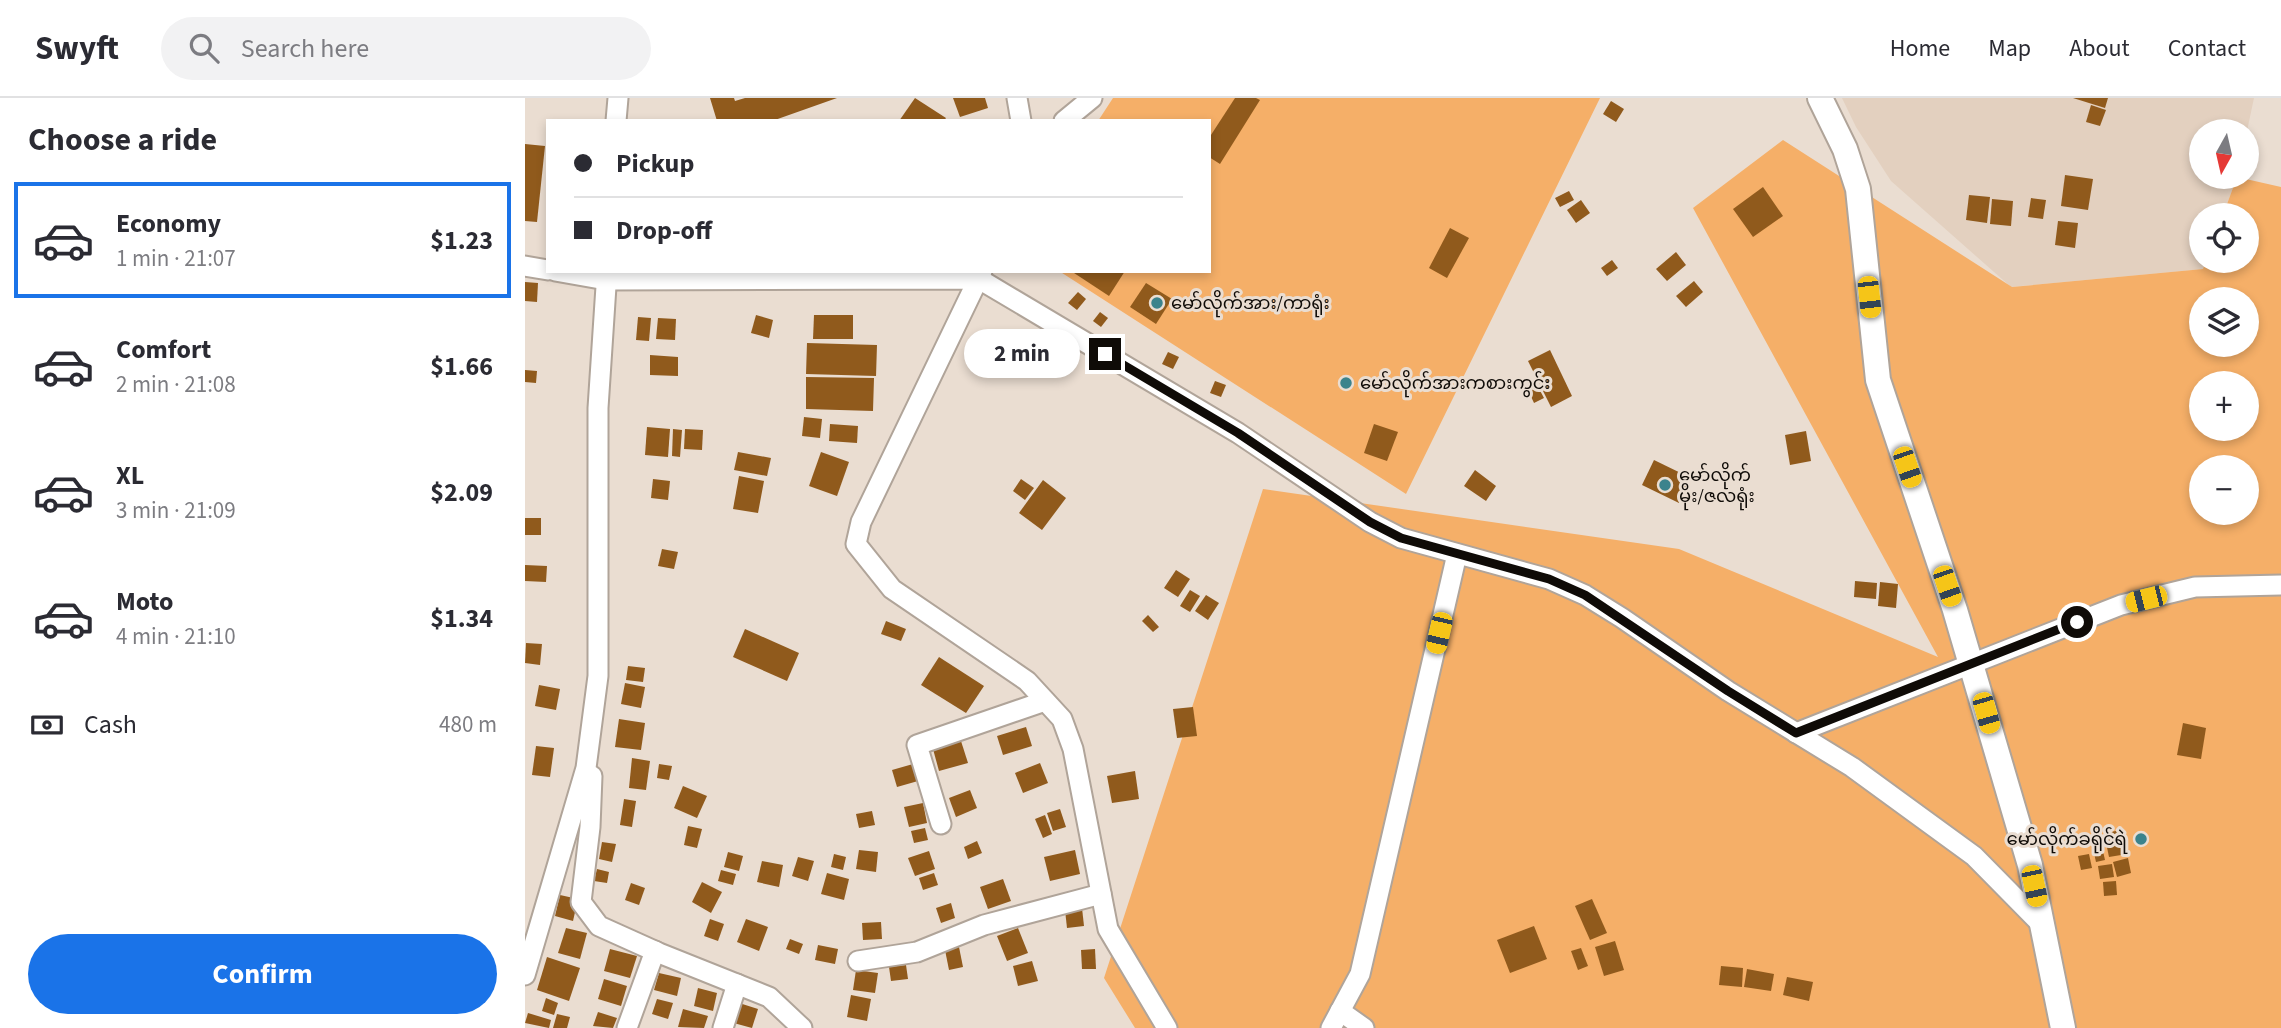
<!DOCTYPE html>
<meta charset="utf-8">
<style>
body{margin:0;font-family:"Source Sans 3","Noto Sans Myanmar",sans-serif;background:#f2f2f3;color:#2b2b33;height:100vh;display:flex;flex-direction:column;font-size:26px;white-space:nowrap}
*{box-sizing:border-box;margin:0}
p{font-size:23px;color:#7c7c81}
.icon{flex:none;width:38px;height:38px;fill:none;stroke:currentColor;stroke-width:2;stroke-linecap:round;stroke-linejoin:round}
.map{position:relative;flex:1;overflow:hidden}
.details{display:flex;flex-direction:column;background:#fff;width:525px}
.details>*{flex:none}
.banner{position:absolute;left:21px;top:21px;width:665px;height:154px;border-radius:0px;box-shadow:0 4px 10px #0003;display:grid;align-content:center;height:154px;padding:0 28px;background:#fff}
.needle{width:46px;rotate:188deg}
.fabs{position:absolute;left:1664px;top:21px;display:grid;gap:14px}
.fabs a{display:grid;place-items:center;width:70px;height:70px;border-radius:50%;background:#fff;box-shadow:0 4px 10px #0003;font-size:35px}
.end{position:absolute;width:32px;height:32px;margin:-16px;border:9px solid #0f0b07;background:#fff;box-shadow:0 0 0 4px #fff}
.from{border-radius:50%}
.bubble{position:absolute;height:49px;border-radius:24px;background:#fff;box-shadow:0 4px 10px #0003;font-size:23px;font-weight:700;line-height:49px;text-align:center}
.car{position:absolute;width:21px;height:42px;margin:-21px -10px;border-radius:9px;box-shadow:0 0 5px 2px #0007;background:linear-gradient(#f5c518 24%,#345 0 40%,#f5c518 0 76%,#345 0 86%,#f5c518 0)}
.banner b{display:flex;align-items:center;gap:24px;height:66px;font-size:26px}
.banner b+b{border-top:2px solid #e1e1e2}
.banner i{width:18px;height:18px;background:#2b2b33}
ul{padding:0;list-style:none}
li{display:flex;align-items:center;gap:21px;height:116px;margin:0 14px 10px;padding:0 14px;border:4px solid transparent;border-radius:0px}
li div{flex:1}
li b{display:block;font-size:26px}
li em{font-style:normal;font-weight:700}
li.current{border-color:#1a73e8}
li>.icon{width:63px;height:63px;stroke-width:1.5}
h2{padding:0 28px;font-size:32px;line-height:84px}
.pay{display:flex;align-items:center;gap:18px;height:77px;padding:0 28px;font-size:26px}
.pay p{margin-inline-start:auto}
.button{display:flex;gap:14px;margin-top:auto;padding:14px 28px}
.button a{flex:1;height:80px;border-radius:42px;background:#1a73e8;color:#fff;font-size:28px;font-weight:700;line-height:80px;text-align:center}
header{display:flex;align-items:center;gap:42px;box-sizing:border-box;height:98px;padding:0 35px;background:#fff;border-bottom:2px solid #e1e1e2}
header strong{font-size:33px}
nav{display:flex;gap:38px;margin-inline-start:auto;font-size:24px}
.search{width:490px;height:63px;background:#f2f2f3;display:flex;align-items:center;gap:18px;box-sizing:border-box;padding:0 24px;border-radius:38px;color:#7c7c81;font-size:26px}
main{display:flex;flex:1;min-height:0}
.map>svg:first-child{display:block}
.built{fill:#e3d0bf}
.green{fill:#f5af68;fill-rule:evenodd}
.building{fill:#905a1c}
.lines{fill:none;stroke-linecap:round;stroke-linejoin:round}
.minor-casing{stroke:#b0a499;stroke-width:23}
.major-casing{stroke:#b0a499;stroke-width:28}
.minor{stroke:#fff;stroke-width:19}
.major{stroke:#fff;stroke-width:24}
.route{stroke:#0f0b07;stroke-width:9}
.poi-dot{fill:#3b838c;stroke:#eaddd1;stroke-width:2.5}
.labels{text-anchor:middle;stroke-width:6;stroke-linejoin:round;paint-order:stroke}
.poi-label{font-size:18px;fill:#0f0b07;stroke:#eaddd1;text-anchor:start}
</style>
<header>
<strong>Swyft</strong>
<div class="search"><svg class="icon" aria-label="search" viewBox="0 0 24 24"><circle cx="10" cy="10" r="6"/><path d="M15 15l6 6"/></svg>Search here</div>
<nav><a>Home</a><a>Map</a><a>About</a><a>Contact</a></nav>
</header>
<main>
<section class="details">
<h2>Choose a ride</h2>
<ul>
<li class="current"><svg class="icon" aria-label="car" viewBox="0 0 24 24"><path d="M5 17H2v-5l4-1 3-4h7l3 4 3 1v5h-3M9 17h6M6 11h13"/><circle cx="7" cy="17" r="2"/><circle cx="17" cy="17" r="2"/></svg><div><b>Economy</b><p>1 min · 21:07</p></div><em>$1.23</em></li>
<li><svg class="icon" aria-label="car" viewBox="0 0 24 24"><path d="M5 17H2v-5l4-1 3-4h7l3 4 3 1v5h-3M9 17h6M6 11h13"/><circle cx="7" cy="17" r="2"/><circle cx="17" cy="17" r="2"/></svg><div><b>Comfort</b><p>2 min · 21:08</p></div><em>$1.66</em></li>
<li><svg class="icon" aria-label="car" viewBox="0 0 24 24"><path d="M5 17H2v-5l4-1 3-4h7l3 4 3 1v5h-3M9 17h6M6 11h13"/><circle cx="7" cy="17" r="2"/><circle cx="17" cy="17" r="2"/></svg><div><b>XL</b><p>3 min · 21:09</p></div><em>$2.09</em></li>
<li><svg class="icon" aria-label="car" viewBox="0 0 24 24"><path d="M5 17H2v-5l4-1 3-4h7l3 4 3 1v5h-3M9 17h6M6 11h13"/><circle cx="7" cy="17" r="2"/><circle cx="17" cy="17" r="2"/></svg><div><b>Moto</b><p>4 min · 21:10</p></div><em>$1.34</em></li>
</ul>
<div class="pay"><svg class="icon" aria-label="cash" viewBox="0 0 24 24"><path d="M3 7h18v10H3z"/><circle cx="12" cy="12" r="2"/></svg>Cash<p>480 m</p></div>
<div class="button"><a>Confirm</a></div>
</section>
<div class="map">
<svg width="1756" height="930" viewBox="0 0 1756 930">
<rect width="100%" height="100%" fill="#eaddd1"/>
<path class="built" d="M 1317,0 L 1729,0 L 1722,33 L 1676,33 L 1676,79 L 1712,79 L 1698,117 L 1676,117 L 1676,163 L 1681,163 L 1678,171 L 1486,189 L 1366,83 L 1331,29 Z"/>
<g class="green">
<path d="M 588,0 L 1075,0 L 881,396 L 534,173 L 684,173 L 684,23 L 573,23 Z"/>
<path d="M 1258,42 L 1487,189 L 1678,171 L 1681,163 L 1722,163 L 1722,117 L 1698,117 L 1712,79 L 1756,89 L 1756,930 L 610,930 L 579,880 L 738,391 L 1154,451 L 1413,559 L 1168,110 ZM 1676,201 L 1722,201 L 1722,247 L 1676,247 ZM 1676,285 L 1722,285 L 1722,331 L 1676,331 ZM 1676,369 L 1722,369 L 1722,415 L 1676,415 Z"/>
</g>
<g class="building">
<path d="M 185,0 L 209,0 L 210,3 L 220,0 L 312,0 L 247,23 L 192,23 Z"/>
<path d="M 390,0 L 421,20 L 419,23 L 374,23 Z"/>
<path d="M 428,0 L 460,0 L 463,10 L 435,19 Z"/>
<path d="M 710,0 L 731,0 L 735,2 L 695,66 L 684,59 L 684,40 Z"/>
<path d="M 1548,0 L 1583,0 L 1580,10 Z"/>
<path d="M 1086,3 L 1099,11 L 1091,24 L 1078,16 Z"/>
<path d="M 1566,7 L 1581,12 L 1575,28 L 1561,24 Z"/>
<path d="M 0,46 L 20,48 L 12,124 L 0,123 Z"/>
<path d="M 1540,77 L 1568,81 L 1563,112 L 1536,108 Z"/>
<path d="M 1238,89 L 1258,118 L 1228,139 L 1208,111 Z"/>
<path d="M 1044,93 L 1049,102 L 1035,109 L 1030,100 Z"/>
<path d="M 1444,97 L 1465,99 L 1462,125 L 1441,122 Z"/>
<path d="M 1506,100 L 1521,102 L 1518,121 L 1503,119 Z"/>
<path d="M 1467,101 L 1488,103 L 1486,128 L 1465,126 Z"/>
<path d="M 1056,102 L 1065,115 L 1051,125 L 1042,112 Z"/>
<path d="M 1533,123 L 1553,125 L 1550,150 L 1530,147 Z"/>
<path d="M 925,130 L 944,140 L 922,180 L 904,170 Z"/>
<path d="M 1151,154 L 1161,167 L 1142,183 L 1131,171 Z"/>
<path d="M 1087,162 L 1093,170 L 1082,178 L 1076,170 Z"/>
<path d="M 546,173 L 600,173 L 584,198 Z"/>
<path d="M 1169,183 L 1178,194 L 1161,209 L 1151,198 Z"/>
<path d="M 0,184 L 13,185 L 12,204 L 0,203 Z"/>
<path d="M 621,185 L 647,201 L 631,226 L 605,209 Z"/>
<path d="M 553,194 L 561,201 L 552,212 L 543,205 Z"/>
<path d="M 575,214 L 583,220 L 576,229 L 568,223 Z"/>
<path d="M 231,217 L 248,222 L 244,240 L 226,235 Z"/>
<path d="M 289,217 L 328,217 L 328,241 L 288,241 Z"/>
<path d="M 113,219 L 126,220 L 124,243 L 111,242 Z"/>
<path d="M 133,220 L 151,221 L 150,242 L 131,241 Z"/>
<path d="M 282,245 L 352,247 L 351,278 L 281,276 Z"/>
<path d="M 1025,252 L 1047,298 L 1026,309 L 1003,263 Z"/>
<path d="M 643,254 L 654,259 L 648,271 L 637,266 Z"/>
<path d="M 125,257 L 153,259 L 153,278 L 125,277 Z"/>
<path d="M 0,272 L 12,273 L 11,285 L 0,284 Z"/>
<path d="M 281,279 L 349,280 L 348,313 L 281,311 Z"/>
<path d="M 690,283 L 701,287 L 696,299 L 685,295 Z"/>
<path d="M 1012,287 L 1019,300 L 1009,305 L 1003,292 Z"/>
<path d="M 279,319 L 297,321 L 295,340 L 277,338 Z"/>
<path d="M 305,326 L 333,328 L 332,345 L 304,343 Z"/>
<path d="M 849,326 L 873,334 L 862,363 L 839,355 Z"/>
<path d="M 122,329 L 145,331 L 143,359 L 120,357 Z"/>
<path d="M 148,331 L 157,332 L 155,359 L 147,358 Z"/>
<path d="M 160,331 L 178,332 L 177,352 L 159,351 Z"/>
<path d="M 1281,333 L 1286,363 L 1265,367 L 1260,337 Z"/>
<path d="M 213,354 L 246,360 L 242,378 L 209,372 Z"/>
<path d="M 296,354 L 324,364 L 312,398 L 284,388 Z"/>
<path d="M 1129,362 L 1166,380 L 1154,405 L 1117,387 Z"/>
<path d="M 950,372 L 971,388 L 961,403 L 939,388 Z"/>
<path d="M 214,378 L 239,383 L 233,415 L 208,411 Z"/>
<path d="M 128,381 L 145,383 L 143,402 L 126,400 Z"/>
<path d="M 496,381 L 509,390 L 500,402 L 488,393 Z"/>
<path d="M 518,382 L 541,400 L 517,432 L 494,415 Z"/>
<rect x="0" y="420" width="16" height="17"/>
<path d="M 137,451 L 153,454 L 149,471 L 133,468 Z"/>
<path d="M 0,467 L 22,468 L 21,484 L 0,483 Z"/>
<path d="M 651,472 L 665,481 L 653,499 L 639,490 Z"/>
<path d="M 1330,483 L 1352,485 L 1351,501 L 1329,499 Z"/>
<path d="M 1355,484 L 1373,486 L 1371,510 L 1353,508 Z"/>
<path d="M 665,492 L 675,498 L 665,514 L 655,508 Z"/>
<path d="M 681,497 L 694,505 L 683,522 L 670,513 Z"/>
<path d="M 623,517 L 634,529 L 628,534 L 617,523 Z"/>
<path d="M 361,523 L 381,531 L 376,543 L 356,536 Z"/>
<path d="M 220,531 L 274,555 L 262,583 L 208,559 Z"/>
<path d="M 1,545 L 17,546 L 15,567 L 0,565 Z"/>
<path d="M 414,559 L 459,588 L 441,615 L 396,587 Z"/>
<path d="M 103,568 L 120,570 L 118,584 L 101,582 Z"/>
<path d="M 100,585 L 120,589 L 116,610 L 96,606 Z"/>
<path d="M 14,587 L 35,591 L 31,612 L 10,608 Z"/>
<path d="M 668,609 L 672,638 L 652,640 L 648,611 Z"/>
<path d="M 94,621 L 120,625 L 116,652 L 90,649 Z"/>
<path d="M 1658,625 L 1681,630 L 1676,661 L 1652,657 Z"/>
<path d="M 501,629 L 507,648 L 478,657 L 472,638 Z"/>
<path d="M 436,643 L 443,665 L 414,673 L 408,651 Z"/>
<path d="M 11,648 L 29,650 L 25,679 L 7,677 Z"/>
<path d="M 107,660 L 125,663 L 121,692 L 104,690 Z"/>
<path d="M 515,665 L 523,685 L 498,695 L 490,675 Z"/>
<path d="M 134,666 L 147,668 L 144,682 L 132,680 Z"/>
<path d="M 388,666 L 393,683 L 372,689 L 367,672 Z"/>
<path d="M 610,673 L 614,701 L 587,705 L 582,678 Z"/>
<path d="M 158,688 L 182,698 L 172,720 L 149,710 Z"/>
<path d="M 445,692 L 452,710 L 431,719 L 424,700 Z"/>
<path d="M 99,701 L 111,703 L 107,729 L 95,727 Z"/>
<path d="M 398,705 L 402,725 L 384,729 L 379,709 Z"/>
<path d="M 535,711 L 541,729 L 528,733 L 522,715 Z"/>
<path d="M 347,713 L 350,727 L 334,730 L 331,716 Z"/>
<path d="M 520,717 L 527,736 L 518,740 L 510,721 Z"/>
<path d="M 163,728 L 177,731 L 172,750 L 159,747 Z"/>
<path d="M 400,730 L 403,742 L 389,745 L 386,733 Z"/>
<path d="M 1597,732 L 1602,756 L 1584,759 L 1579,735 Z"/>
<path d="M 1574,736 L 1580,762 L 1571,764 L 1565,738 Z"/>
<path d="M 452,743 L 457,755 L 443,761 L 439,749 Z"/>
<path d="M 77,744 L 91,746 L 87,764 L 74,761 Z"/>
<path d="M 334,752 L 353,754 L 351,774 L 331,771 Z"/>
<path d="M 550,752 L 555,776 L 525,783 L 519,759 Z"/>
<path d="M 404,753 L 410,771 L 390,778 L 383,760 Z"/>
<path d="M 203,754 L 218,758 L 214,773 L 199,769 Z"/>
<path d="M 309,756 L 321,759 L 318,772 L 306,769 Z"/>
<path d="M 1564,756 L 1567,770 L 1556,772 L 1553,758 Z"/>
<path d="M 273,759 L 289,763 L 283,783 L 267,778 Z"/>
<path d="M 1603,760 L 1606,775 L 1592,779 L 1588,764 Z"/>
<path d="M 237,763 L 258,767 L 254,789 L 232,784 Z"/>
<path d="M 1587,766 L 1589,779 L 1575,781 L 1573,768 Z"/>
<path d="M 72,771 L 84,774 L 82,785 L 69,783 Z"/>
<path d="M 196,772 L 211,776 L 208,787 L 193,783 Z"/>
<path d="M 302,775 L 324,781 L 319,802 L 296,796 Z"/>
<path d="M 409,775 L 413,787 L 398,792 L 394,780 Z"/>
<path d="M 478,781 L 486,803 L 463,811 L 455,789 Z"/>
<path d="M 1591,783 L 1592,797 L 1579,798 L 1578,784 Z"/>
<path d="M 177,784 L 197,794 L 186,815 L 167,804 Z"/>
<path d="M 106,785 L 120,790 L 114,807 L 100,802 Z"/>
<path d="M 35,797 L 53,801 L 48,823 L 30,818 Z"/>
<path d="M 1067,801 L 1082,835 L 1065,842 L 1050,808 Z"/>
<path d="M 426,805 L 430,820 L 416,825 L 411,810 Z"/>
<path d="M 557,810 L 559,828 L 542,830 L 540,812 Z"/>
<path d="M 185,821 L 199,826 L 193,843 L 179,838 Z"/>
<path d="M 221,821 L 243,829 L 234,853 L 212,844 Z"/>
<path d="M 356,824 L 357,841 L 338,842 L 337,825 Z"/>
<path d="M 1009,828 L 1022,861 L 985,875 L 972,842 Z"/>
<path d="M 41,830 L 62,835 L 55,861 L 33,855 Z"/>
<path d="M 493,830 L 503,855 L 482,863 L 472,838 Z"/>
<path d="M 265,841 L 278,846 L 274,856 L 261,851 Z"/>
<path d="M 1090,843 L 1099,872 L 1079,878 L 1070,849 Z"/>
<path d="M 293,847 L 313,851 L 310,866 L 290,862 Z"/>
<path d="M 434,849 L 438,869 L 424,872 L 420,852 Z"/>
<path d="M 1056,850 L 1063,868 L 1053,872 L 1046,853 Z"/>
<path d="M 85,851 L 112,858 L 105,880 L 79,873 Z"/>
<path d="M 570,851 L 571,871 L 557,871 L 556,852 Z"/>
<path d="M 22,859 L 55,870 L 44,903 L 12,892 Z"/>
<path d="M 507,863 L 513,883 L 493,888 L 488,868 Z"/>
<path d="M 381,867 L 383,881 L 366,883 L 364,869 Z"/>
<path d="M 1196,868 L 1218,870 L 1217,889 L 1194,887 Z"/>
<path d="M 1222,871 L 1249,876 L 1246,893 L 1219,889 Z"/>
<path d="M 331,872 L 353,875 L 350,895 L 328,892 Z"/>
<path d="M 134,875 L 156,880 L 152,898 L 129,892 Z"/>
<path d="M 1262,879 L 1288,884 L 1284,903 L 1258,897 Z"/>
<path d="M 79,881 L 102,888 L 96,908 L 73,901 Z"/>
<path d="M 173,890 L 192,895 L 188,913 L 169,908 Z"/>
<path d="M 326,897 L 346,901 L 342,923 L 322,919 Z"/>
<path d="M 21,900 L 33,905 L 29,917 L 17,913 Z"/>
<path d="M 132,901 L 148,905 L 143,921 L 127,916 Z"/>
<path d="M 211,904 L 233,911 L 227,930 L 205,924 Z"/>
<path d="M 158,911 L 183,918 L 179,930 L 153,929 Z"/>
<path d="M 73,914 L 92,920 L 88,930 L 68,928 Z"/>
<path d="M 3,915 L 26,922 L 24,930 L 0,925 Z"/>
<path d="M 32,916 L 45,919 L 42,930 L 28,930 Z"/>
</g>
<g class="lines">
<g class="minor-casing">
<g id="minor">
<path d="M 492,0 L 496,23"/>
<path d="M 91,23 L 93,0"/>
<path d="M 539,23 L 567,0"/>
<path d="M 0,168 L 23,172"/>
<path d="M 30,173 L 81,182 L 454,181 L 713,335 L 845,424 L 876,440 L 1024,481 L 1060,497 L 1097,520 L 1203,593 L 1327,669 L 1449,758 L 1518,828"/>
<path d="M 457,173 L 336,424 L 331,446 L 367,491 L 502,583 L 537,621 L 548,651 L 583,831 L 642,930"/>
<path d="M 1271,635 L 1596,507 L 1670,489 L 1756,487"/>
<path d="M 67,678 L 65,729 L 56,804 L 74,828 L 134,855 L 244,899 L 277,930"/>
<path d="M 416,726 L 392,647 L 520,603"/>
<path d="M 333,863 L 392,854 L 459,827 L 576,796"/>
<path d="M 0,877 L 61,670 L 73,578 L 73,310 L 82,173"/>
<path d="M 815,913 L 839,930"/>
<path d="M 102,930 L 130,853"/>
<path d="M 198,930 L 212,886"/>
<path d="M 806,930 L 835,876 L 932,456"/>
</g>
</g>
<g class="major-casing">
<path id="major" d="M 1295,0 L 1320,51 L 1333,91 L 1353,282 L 1430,512 L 1505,767 L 1538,930"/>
</g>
<use href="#minor" class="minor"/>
<use href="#major" class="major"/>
</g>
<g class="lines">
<path class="route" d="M 580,256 L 713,335 L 845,424 L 876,440 L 1024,481 L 1060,497 L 1203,593 L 1271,635 L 1552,524"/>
</g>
<g class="poi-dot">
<circle cx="632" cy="205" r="7"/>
<circle cx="821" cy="285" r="7"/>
<circle cx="1140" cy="387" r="7"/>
<circle cx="1616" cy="741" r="7"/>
</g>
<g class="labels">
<g class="poi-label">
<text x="646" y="211">မော်လိုက်အား/ကာရုံး</text>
<text x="835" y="291">မော်လိုက်အားကစားကွင်း</text>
<text x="1154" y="383">မော်လိုက်<tspan x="1154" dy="21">မိုး/ဇလရုံး</tspan></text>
<text x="1602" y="747" text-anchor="end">မော်လိုက်ခရိုင်ရဲ</text>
</g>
</g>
</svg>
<div class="fabs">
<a><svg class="needle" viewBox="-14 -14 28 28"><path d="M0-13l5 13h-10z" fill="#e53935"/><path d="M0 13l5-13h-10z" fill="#7c7c81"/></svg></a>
<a><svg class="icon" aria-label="locate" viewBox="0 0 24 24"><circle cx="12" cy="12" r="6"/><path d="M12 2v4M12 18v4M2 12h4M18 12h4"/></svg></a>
<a><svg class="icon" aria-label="layers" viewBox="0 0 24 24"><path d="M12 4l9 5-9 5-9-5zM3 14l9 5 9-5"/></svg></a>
<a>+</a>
<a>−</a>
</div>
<i class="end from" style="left:1552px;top:524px"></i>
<i class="end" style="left:580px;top:256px"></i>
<div class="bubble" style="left:439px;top:231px;width:116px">2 min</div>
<i class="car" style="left:1344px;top:199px;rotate:174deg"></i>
<i class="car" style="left:1382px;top:369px;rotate:161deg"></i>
<i class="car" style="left:1422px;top:488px;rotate:161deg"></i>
<i class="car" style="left:1621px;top:501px;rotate:256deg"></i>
<i class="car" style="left:914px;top:535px;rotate:193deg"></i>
<i class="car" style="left:1461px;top:615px;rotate:164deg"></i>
<i class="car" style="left:1509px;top:788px;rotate:168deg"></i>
<div class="banner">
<b><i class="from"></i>Pickup</b>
<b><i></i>Drop-off</b>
</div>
</div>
</main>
